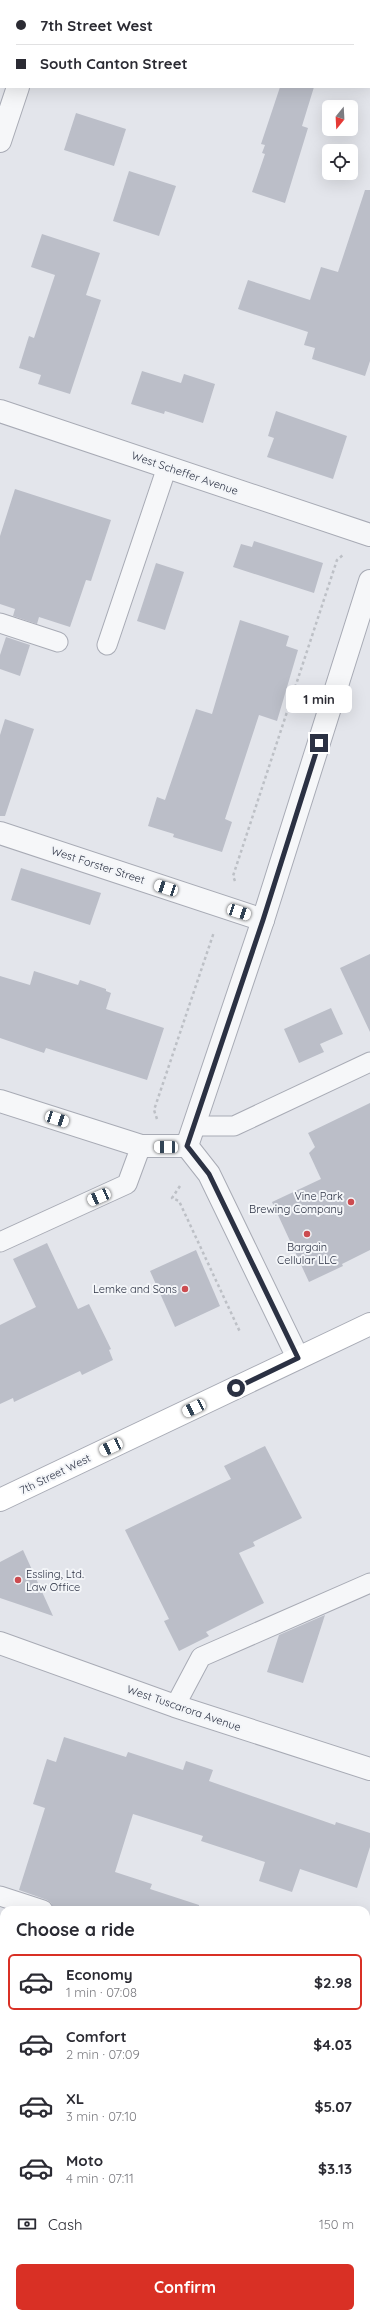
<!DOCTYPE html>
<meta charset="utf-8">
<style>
body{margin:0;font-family:Quicksand,sans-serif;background:#f2f2f3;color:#2b2b33;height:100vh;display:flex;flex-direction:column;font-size:15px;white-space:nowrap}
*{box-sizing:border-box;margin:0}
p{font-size:13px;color:#7c7c81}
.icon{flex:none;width:22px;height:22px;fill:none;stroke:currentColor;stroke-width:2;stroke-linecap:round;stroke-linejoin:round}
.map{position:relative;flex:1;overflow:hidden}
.drawer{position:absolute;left:0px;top:1906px;width:370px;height:412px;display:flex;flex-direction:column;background:#fff;border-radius:12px 12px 0 0;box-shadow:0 4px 16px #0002}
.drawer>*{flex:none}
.banner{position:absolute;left:0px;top:0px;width:370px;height:88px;box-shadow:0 4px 16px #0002;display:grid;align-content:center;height:88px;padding:0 16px;background:#fff}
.needle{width:26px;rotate:198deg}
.buttons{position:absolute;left:322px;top:100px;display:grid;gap:8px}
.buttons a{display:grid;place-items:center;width:36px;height:36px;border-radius:6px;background:#fff;box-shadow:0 4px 16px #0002;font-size:20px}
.end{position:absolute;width:18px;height:18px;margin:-9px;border:5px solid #2b3143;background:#fff;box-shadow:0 0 0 2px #fff}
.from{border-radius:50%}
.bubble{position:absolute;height:28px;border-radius:6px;background:#fff;box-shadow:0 4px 16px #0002;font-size:13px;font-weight:700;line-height:28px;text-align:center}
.car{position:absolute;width:12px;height:24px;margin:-12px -6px;border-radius:5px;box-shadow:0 0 3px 1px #0007;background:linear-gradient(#fff 24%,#345 0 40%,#fff 0 76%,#345 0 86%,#fff 0)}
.banner b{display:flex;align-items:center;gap:14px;height:38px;font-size:15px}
.banner b+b{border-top:1px solid #e1e1e2}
.banner i{width:10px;height:10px;background:#2b2b33}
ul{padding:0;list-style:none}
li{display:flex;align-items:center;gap:12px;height:56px;margin:0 8px 6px;padding:0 8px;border:2px solid transparent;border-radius:6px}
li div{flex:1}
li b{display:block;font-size:15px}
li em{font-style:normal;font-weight:700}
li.on{border-color:#d93025}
li>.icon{width:36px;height:36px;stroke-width:1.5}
h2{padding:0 16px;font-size:18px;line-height:48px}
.pay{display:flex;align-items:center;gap:10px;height:44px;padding:0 16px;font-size:15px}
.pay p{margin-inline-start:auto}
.cta{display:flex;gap:8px;margin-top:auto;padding:8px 16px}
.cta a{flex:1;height:46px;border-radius:6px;background:#d93025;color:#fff;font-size:16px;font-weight:700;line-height:46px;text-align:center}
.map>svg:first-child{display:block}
.building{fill:#bbbec8}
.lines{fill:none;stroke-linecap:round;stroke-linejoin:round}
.service-casing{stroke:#a8abb5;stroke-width:21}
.minor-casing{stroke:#a8abb5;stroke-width:24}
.secondary-casing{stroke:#a8abb5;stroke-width:24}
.path{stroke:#bdc0c6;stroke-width:2.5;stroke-dasharray:3 3;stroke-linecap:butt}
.service{stroke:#f6f7f9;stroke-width:19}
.minor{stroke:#f6f7f9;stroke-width:22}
.secondary{stroke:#fff;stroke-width:22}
.route{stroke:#2b3143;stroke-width:5}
.poi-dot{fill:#cc4c50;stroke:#f3f5f8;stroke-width:1.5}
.labels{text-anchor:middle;stroke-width:4;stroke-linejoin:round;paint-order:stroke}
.street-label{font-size:11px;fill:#2b3143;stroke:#f3f5f8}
.poi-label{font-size:11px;fill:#2b3143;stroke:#f3f5f8;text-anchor:end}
</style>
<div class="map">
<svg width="370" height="2318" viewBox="0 0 370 2318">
<rect width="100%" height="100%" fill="#e3e5eb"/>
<g class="building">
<path d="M 280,87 L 314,87 L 302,126 L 308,128 L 285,203 L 252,192 L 265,154 L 262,153 L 265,145 L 261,144 Z"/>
<path d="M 76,113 L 126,129 L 114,166 L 64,150 Z"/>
<path d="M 129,171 L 176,186 L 159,236 L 113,221 Z"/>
<path d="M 365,190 L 370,190 L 370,361 L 365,376 L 312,359 L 315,348 L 304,345 L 308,332 L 238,309 L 248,280 L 310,300 L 321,267 L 338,272 Z"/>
<path d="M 42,234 L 100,253 L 86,295 L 101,300 L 70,394 L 38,384 L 41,375 L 19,368 L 29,336 L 34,338 L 55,275 L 31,267 Z"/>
<path d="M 142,371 L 181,383 L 184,374 L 215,384 L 203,423 L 165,411 L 164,414 L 131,404 Z"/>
<path d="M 276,411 L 347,436 L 333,479 L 267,457 L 274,438 L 268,436 Z"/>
<path d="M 15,489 L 111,520 L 91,581 L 86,580 L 70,627 L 39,617 L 37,624 L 13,616 L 15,609 L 0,604 L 0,536 Z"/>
<path d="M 254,541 L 323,563 L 314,593 L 233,567 L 241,544 L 252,547 Z"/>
<path d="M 156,563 L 184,572 L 165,630 L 137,621 Z"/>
<path d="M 240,620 L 289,636 L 286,646 L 298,650 L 277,721 L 259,715 L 225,819 L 232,822 L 222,852 L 173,837 L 174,834 L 148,826 L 157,797 L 165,800 L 196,709 L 212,714 Z"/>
<path d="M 6,637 L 30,645 L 20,676 L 0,669 L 0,655 Z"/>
<path d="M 5,719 L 34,729 L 5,816 L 0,816 L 0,735 Z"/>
<path d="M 21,868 L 101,893 L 90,925 L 11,900 Z"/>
<path d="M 370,954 L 370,1032 L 340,968 Z"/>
<path d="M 34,971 L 78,985 L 80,980 L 106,989 L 106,991 L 111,993 L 106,1009 L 164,1028 L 147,1080 L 46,1048 L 44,1053 L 0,1038 L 0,976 L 30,985 Z"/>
<path d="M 331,1008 L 343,1034 L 320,1044 L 324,1052 L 299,1063 L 284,1029 Z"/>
<path d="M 370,1103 L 370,1250 L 342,1264 L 343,1266 L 309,1282 L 272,1202 L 321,1179 L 309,1153 L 315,1147 L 308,1133 Z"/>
<path d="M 47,1243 L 78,1309 L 89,1304 L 111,1349 L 109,1350 L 113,1360 L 82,1375 L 80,1371 L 14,1402 L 13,1398 L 0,1404 L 0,1325 L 36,1307 L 13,1259 Z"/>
<path d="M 196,1250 L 220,1306 L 175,1327 L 150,1271 Z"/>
<path d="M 265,1446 L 302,1518 L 253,1542 L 255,1546 L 239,1553 L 264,1603 L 206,1632 L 209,1636 L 179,1651 L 164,1621 L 169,1619 L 125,1530 L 231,1479 L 224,1466 Z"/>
<path d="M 23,1550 L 53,1616 L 0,1598 L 0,1562 Z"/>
<path d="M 325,1615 L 303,1683 L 267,1672 L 279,1635 Z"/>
<path d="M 64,1737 L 126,1757 L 128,1752 L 183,1770 L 186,1761 L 213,1770 L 209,1781 L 335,1825 L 336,1822 L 370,1833 L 370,1847 L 357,1888 L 300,1869 L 292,1892 L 259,1881 L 265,1862 L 201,1841 L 203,1836 L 133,1814 L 115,1872 L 152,1884 L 150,1889 L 199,1905 L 199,1910 L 54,1910 L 51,1903 L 47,1900 L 19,1890 L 45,1808 L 33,1804 L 47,1759 L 56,1762 Z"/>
</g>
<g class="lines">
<g class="service-casing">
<g id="service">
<path d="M 0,623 L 58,642"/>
<path d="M 107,645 L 167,467"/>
<path d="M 194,1126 L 234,1126 L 370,1062"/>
<path d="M 0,1242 L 127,1184 L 141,1146"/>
<path d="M 175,1706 L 201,1657 L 370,1583"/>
<path d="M 0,1896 L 43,1910"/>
<path d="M 366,2017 L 370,2019"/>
</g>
</g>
<g class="minor-casing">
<g id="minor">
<path d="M 47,1 L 47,0"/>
<path d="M 0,141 L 18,87"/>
<path d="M 0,411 L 370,535"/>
<path d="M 0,833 L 263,920"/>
<path d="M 0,1101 L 141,1146 L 187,1146"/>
<path d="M 298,1358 L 209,1174 L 187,1146 L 263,920 L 370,581"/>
<path d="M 0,1643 L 175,1706 L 370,1769"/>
<path d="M 0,2139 L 4,2140"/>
<path d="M 366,2260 L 370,2262"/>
</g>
</g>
<g class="secondary-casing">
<path id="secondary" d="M 0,1500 L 370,1324"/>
</g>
<g class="path">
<path d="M 235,881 L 233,876 L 337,560 L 343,555"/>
<path d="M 157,1119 L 154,1110 L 214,932"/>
<path d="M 180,1186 L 172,1198 L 179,1201 L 240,1332"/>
</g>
<use href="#service" class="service"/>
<use href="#minor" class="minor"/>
<use href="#secondary" class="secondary"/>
</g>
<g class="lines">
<path class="route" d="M 236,1388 L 298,1358 L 209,1174 L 187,1146 L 263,920 L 319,743"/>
</g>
<g class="poi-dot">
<circle cx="351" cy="1202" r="4"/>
<circle cx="307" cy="1234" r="4"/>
<circle cx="185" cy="1289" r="4"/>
<circle cx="18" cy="1580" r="4"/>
</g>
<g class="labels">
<g class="street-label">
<text transform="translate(185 473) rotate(19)" y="4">West Scheffer Avenue</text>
<text transform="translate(98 865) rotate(18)" y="4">West Forster Street</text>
<text transform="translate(55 1474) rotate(-26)" y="4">7th Street West</text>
<text transform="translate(184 1708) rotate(19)" y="4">West Tuscarora Avenue</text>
</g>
<g class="poi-label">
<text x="343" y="1200">Vine Park<tspan x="343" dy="13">Brewing Company</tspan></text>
<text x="307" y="1251" text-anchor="middle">Bargain<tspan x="307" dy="13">Cellular LLC</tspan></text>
<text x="177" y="1293">Lemke and Sons</text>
<text x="26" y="1578" text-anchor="start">Essling, Ltd.<tspan x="26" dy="13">Law Office</tspan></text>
</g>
</g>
</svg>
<div class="buttons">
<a><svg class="needle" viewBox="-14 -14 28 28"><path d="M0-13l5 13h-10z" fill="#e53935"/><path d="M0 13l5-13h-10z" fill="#7c7c81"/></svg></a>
<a><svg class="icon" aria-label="locate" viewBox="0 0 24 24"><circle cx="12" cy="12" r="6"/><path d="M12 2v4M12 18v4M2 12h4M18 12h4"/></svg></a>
</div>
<i class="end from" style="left:236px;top:1388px"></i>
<i class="end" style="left:319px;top:743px"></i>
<div class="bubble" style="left:286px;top:685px;width:66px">1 min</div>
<i class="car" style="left:166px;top:888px;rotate:288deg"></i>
<i class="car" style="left:239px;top:912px;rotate:108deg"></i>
<i class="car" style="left:57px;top:1119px;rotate:108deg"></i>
<i class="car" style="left:166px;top:1147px;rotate:271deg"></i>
<i class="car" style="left:99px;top:1197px;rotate:246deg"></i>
<i class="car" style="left:194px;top:1408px;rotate:244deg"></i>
<i class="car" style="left:111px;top:1447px;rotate:245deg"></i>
<div class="banner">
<b><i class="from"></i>7th Street West</b>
<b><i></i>South Canton Street</b>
</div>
<section class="drawer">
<h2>Choose a ride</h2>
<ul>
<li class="on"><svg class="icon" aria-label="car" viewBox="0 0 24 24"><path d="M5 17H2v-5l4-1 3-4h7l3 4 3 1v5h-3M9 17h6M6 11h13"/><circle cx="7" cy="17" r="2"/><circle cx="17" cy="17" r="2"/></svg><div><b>Economy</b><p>1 min · 07:08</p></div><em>$2.98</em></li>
<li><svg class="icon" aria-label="car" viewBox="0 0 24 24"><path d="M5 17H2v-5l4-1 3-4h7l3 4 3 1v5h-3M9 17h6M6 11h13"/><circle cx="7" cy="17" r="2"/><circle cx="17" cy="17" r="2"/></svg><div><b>Comfort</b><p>2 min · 07:09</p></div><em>$4.03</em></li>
<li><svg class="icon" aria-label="car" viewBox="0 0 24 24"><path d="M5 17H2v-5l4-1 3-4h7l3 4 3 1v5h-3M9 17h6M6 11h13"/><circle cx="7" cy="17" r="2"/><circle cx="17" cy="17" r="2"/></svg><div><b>XL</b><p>3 min · 07:10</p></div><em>$5.07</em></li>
<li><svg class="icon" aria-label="car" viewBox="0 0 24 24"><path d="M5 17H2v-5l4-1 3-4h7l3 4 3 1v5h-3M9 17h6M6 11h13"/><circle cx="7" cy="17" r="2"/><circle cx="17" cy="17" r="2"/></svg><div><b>Moto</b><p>4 min · 07:11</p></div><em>$3.13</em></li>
</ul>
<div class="pay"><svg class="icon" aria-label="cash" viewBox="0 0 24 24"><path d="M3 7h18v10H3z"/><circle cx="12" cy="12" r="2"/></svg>Cash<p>150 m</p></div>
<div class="cta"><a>Confirm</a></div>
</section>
</div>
